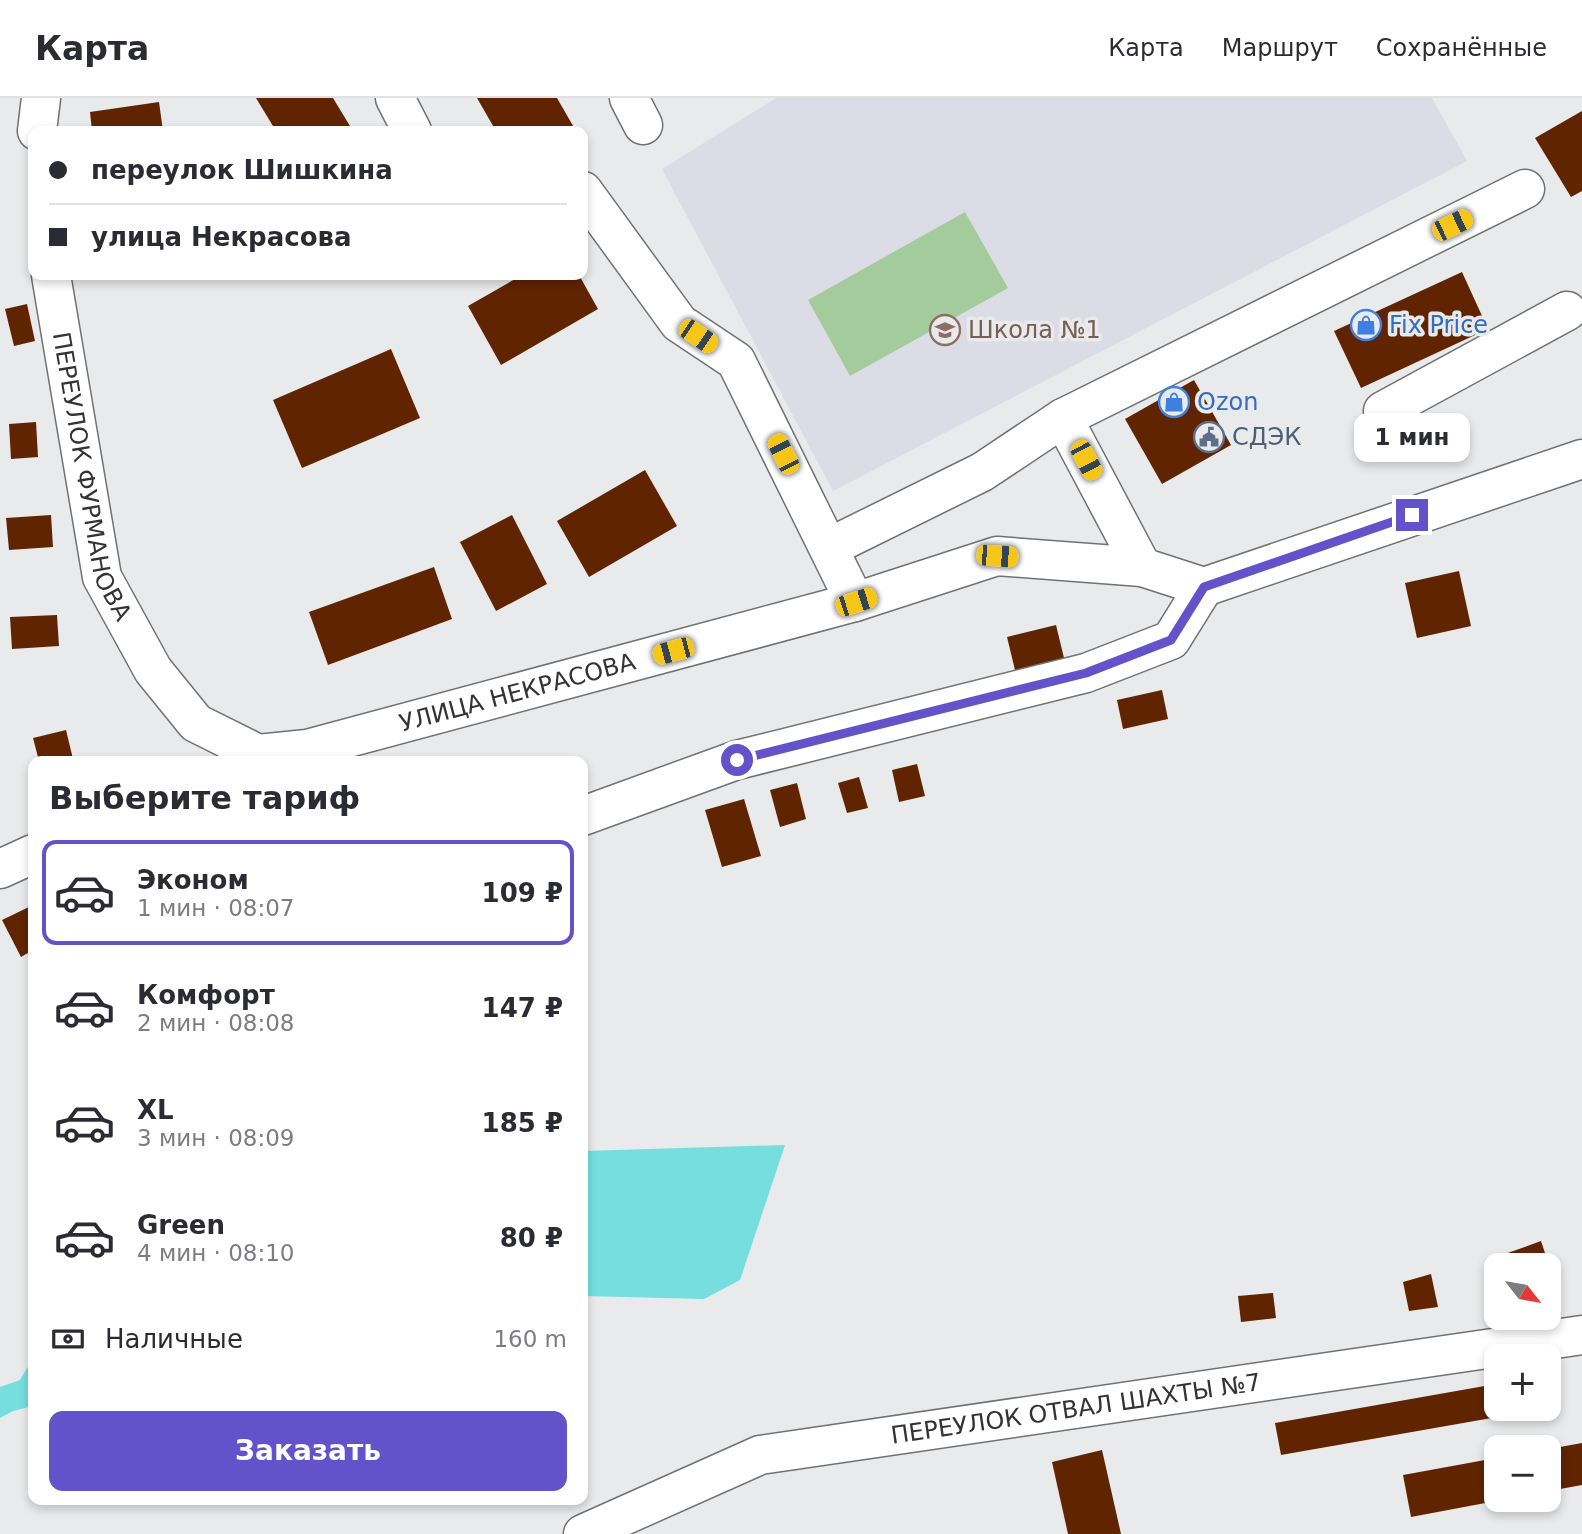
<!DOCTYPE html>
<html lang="ru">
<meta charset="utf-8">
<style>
body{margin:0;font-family:"DejaVu Sans",sans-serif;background:#f2f2f3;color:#2b2b33;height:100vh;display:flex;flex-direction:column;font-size:26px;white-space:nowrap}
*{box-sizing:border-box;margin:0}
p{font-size:23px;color:#7c7c81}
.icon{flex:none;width:38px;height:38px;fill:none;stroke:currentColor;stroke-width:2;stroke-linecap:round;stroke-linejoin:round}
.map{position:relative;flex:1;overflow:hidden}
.side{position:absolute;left:28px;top:658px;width:560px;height:749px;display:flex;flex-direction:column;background:#fff;border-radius:14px;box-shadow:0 4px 10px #0003}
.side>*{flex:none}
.hud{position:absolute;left:28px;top:28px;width:560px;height:154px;border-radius:14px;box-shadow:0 4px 10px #0003;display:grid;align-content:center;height:154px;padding:0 21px;background:#fff}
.needle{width:46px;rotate:121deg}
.tools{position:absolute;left:1484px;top:1155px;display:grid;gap:14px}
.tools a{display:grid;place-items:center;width:77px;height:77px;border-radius:14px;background:#fff;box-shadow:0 4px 10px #0003;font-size:35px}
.end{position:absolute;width:32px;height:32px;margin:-16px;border:9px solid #6452cb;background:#fff;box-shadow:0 0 0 4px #fff}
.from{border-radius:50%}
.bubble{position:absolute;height:49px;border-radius:14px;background:#fff;box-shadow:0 4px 10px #0003;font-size:23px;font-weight:800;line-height:49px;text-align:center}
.car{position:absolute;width:21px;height:42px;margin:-21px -10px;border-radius:9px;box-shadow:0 0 5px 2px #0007;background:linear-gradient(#f5c518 24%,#345 0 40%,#f5c518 0 76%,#345 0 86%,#f5c518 0)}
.hud b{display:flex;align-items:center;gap:24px;height:66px;font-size:26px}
.hud b+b{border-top:2px solid #e1e1e2}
.hud i{width:18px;height:18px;background:#2b2b33}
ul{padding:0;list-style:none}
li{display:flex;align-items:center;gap:21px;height:105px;margin:0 14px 10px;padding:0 7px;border:4px solid transparent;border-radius:14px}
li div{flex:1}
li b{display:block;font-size:26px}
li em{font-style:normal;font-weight:800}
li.on{border-color:#6452cb}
li>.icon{width:63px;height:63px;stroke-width:1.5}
h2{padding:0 21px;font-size:32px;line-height:84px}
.pay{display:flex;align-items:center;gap:18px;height:77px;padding:0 21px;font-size:26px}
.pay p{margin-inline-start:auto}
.button{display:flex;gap:14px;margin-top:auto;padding:14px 21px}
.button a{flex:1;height:80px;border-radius:14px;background:#6452cb;color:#fff;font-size:28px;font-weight:800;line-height:80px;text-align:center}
header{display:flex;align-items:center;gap:42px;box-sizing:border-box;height:98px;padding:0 35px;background:#fff;border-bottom:2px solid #e1e1e2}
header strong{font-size:33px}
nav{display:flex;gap:38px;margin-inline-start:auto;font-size:24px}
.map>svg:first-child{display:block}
.built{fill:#dbdce5}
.green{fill:#a4cb9c}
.water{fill:#76dedf}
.building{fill:#602400}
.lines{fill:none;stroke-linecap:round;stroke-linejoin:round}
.minor-casing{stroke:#707172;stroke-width:41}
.minor{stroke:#fff;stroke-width:38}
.route{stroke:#6452cb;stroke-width:9}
.labels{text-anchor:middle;stroke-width:7;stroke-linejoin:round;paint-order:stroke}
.shop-label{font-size:24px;fill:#366cbe;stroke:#e9eaeb;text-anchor:start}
.education-label{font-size:24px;fill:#785e54;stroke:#e9eaeb;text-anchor:start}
.service-label{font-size:24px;fill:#4e5e75;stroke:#e9eaeb;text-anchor:start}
.street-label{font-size:24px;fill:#333334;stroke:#e9eaeb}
</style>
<header>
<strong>Карта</strong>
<nav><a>Карта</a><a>Маршрут</a><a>Сохранённые</a></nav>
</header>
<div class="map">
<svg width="1582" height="1436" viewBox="0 0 1582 1436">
<rect width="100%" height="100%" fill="#e9eaeb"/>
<path class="built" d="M 776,0 L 1432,0 L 1467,63 L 833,393 L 662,71 Z"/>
<path class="green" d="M 965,114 L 1008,190 L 850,278 L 808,202 Z"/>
<g class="water">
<path d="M 785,1047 L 740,1182 L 704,1201 L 583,1198 L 583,1053 Z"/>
<path d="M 33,1260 L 33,1308 L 13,1313 L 0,1320 L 0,1289 L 20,1282 Z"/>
</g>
<g class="building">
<path d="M 256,0 L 333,0 L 353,33 L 276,33 Z"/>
<path d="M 477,0 L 557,0 L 576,33 L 496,33 Z"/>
<path d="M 159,4 L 163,33 L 92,33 L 90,14 Z"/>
<path d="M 1582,13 L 1582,93 L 1571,99 L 1535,40 Z"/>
<path d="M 1462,174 L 1488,231 L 1361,290 L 1334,233 Z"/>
<path d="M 522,177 L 579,177 L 598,211 L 501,267 L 468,208 Z"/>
<path d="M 27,206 L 35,243 L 14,248 L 5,211 Z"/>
<path d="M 391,251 L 420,320 L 302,370 L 273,302 Z"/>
<path d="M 1194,282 L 1231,347 L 1162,386 L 1125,321 Z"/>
<path d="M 36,324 L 38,359 L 11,361 L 9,326 Z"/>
<path d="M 645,372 L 677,428 L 589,479 L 557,423 Z"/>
<path d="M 51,417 L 53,449 L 9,452 L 6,420 Z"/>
<path d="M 512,417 L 547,486 L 496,513 L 460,444 Z"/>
<path d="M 434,469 L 452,521 L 328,567 L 309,514 Z"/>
<path d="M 1459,473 L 1471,528 L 1417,540 L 1405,485 Z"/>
<path d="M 57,517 L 59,548 L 12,551 L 10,519 Z"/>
<path d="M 1056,527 L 1064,560 L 1015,572 L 1007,539 Z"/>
<path d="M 1162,592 L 1168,621 L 1123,631 L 1117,602 Z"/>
<path d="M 66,632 L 73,661 L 39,663 L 33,640 Z"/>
<path d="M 917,666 L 925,698 L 899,704 L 892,672 Z"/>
<path d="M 859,679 L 868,710 L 847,715 L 838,685 Z"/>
<path d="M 797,685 L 806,721 L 780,729 L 770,692 Z"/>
<path d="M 744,701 L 761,758 L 722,769 L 705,712 Z"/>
<path d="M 31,808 L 33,852 L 21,859 L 2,822 Z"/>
<path d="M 1541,1143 L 1549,1167 L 1508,1167 L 1505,1156 Z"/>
<path d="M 1431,1176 L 1438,1209 L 1409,1213 L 1403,1184 Z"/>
<path d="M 1273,1195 L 1276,1220 L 1241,1224 L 1238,1198 Z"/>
<path d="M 1496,1286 L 1496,1311 L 1502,1311 L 1503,1318 L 1281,1357 L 1275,1325 Z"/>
<path d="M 1582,1345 L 1582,1387 L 1549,1393 L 1549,1351 Z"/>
<path d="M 1102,1352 L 1121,1436 L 1068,1436 L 1052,1364 Z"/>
<path d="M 1496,1360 L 1496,1403 L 1411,1419 L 1403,1377 Z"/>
</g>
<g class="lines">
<g class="minor-casing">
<g id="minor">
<path d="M 395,0 L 412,33"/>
<path d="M 629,0 L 643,27"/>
<path d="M 37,33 L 41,0"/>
<path d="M 583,93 L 679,225 L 736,263 L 855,504"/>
<path id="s1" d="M 51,177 L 102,479 L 153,572 L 196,625 L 258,656 L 307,651 L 855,504 L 997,458 L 1142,469 L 1204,489 L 1582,361"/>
<path d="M 1383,313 L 1567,213"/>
<path d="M 830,449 L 982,374 L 1063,320"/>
<path d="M 1142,469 L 1063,320 L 1525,91"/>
<path d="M 583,718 L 737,662 L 1086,575 L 1171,542 L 1204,489"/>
<path d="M 0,771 L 33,756"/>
<path id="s2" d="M 583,1436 L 760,1357 L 1582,1237"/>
</g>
</g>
<use href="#minor" class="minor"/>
</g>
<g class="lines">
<path class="route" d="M 737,662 L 1086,575 L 1171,542 L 1204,489 L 1412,417"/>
</g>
<defs>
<g id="shop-ring" transform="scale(1.575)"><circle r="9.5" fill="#e9eaeb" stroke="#3f7fe0" stroke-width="1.5"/><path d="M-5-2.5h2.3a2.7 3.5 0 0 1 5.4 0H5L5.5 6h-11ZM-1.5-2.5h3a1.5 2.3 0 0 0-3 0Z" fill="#3f7fe0"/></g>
<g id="school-ring" transform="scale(1.575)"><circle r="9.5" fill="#e9eaeb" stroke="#8d6e63" stroke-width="1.5"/><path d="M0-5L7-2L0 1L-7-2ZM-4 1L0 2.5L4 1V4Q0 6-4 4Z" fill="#8d6e63"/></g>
<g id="civic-ring" transform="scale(1.575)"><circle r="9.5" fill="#e9eaeb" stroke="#5c6f8a" stroke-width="1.5"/><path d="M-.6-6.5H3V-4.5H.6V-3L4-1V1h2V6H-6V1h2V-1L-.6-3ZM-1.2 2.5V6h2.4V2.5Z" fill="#5c6f8a"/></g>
</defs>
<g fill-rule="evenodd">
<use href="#shop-ring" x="1366" y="227"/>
<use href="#school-ring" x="945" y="232"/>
<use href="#shop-ring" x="1174" y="304"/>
<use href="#civic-ring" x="1209" y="339"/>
</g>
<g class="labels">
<g class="shop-label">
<text x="1389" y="235">Fix Price</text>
<text x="1197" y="312">Ozon</text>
</g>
<g class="education-label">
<text x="968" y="240">Школа №1</text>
</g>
<g class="service-label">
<text x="1232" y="347">СДЭК</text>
</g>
<g class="street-label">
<text dy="8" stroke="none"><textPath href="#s1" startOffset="206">ПЕРЕУЛОК ФУРМАНОВА</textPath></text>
<text dy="8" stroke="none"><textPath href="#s1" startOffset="817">УЛИЦА НЕКРАСОВА</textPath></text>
<text dy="8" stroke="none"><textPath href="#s2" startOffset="513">ПЕРЕУЛОК ОТВАЛ ШАХТЫ №7</textPath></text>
</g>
</g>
</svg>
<div class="tools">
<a><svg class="needle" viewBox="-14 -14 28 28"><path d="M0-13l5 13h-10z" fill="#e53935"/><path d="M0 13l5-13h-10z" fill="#7c7c81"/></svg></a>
<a>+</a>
<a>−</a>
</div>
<i class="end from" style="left:737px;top:662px"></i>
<i class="end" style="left:1412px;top:417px"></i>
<div class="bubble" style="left:1354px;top:315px;width:116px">1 мин</div>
<i class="car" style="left:1452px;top:127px;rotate:64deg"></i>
<i class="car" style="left:698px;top:238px;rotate:124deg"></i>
<i class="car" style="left:783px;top:356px;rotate:333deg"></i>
<i class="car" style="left:1086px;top:362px;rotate:152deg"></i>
<i class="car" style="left:997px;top:458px;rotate:94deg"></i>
<i class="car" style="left:856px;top:504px;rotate:72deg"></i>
<i class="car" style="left:673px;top:553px;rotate:255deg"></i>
<div class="hud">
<b><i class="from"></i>переулок Шишкина</b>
<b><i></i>улица Некрасова</b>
</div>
<section class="side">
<h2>Выберите тариф</h2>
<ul>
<li class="on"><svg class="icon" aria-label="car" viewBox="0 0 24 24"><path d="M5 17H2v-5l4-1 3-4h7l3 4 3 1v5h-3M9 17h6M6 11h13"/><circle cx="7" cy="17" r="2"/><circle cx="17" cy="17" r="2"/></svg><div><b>Эконом</b><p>1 мин · 08:07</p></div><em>109 ₽</em></li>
<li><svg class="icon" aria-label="car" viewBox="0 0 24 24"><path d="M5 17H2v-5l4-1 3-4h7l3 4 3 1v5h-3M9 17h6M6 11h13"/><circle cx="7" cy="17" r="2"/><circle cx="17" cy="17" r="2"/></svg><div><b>Комфорт</b><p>2 мин · 08:08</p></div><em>147 ₽</em></li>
<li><svg class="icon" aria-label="car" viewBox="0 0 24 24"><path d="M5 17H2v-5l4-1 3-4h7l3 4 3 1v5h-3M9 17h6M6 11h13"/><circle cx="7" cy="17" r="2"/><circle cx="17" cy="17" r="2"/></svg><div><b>XL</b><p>3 мин · 08:09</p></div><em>185 ₽</em></li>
<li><svg class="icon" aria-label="car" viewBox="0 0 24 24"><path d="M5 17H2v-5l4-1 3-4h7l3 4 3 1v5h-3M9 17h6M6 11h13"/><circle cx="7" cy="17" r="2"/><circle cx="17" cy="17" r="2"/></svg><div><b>Green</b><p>4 мин · 08:10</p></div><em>80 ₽</em></li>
</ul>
<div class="pay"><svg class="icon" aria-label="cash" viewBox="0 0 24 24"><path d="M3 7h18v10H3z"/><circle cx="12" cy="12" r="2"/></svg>Наличные<p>160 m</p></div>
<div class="button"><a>Заказать</a></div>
</section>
</div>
